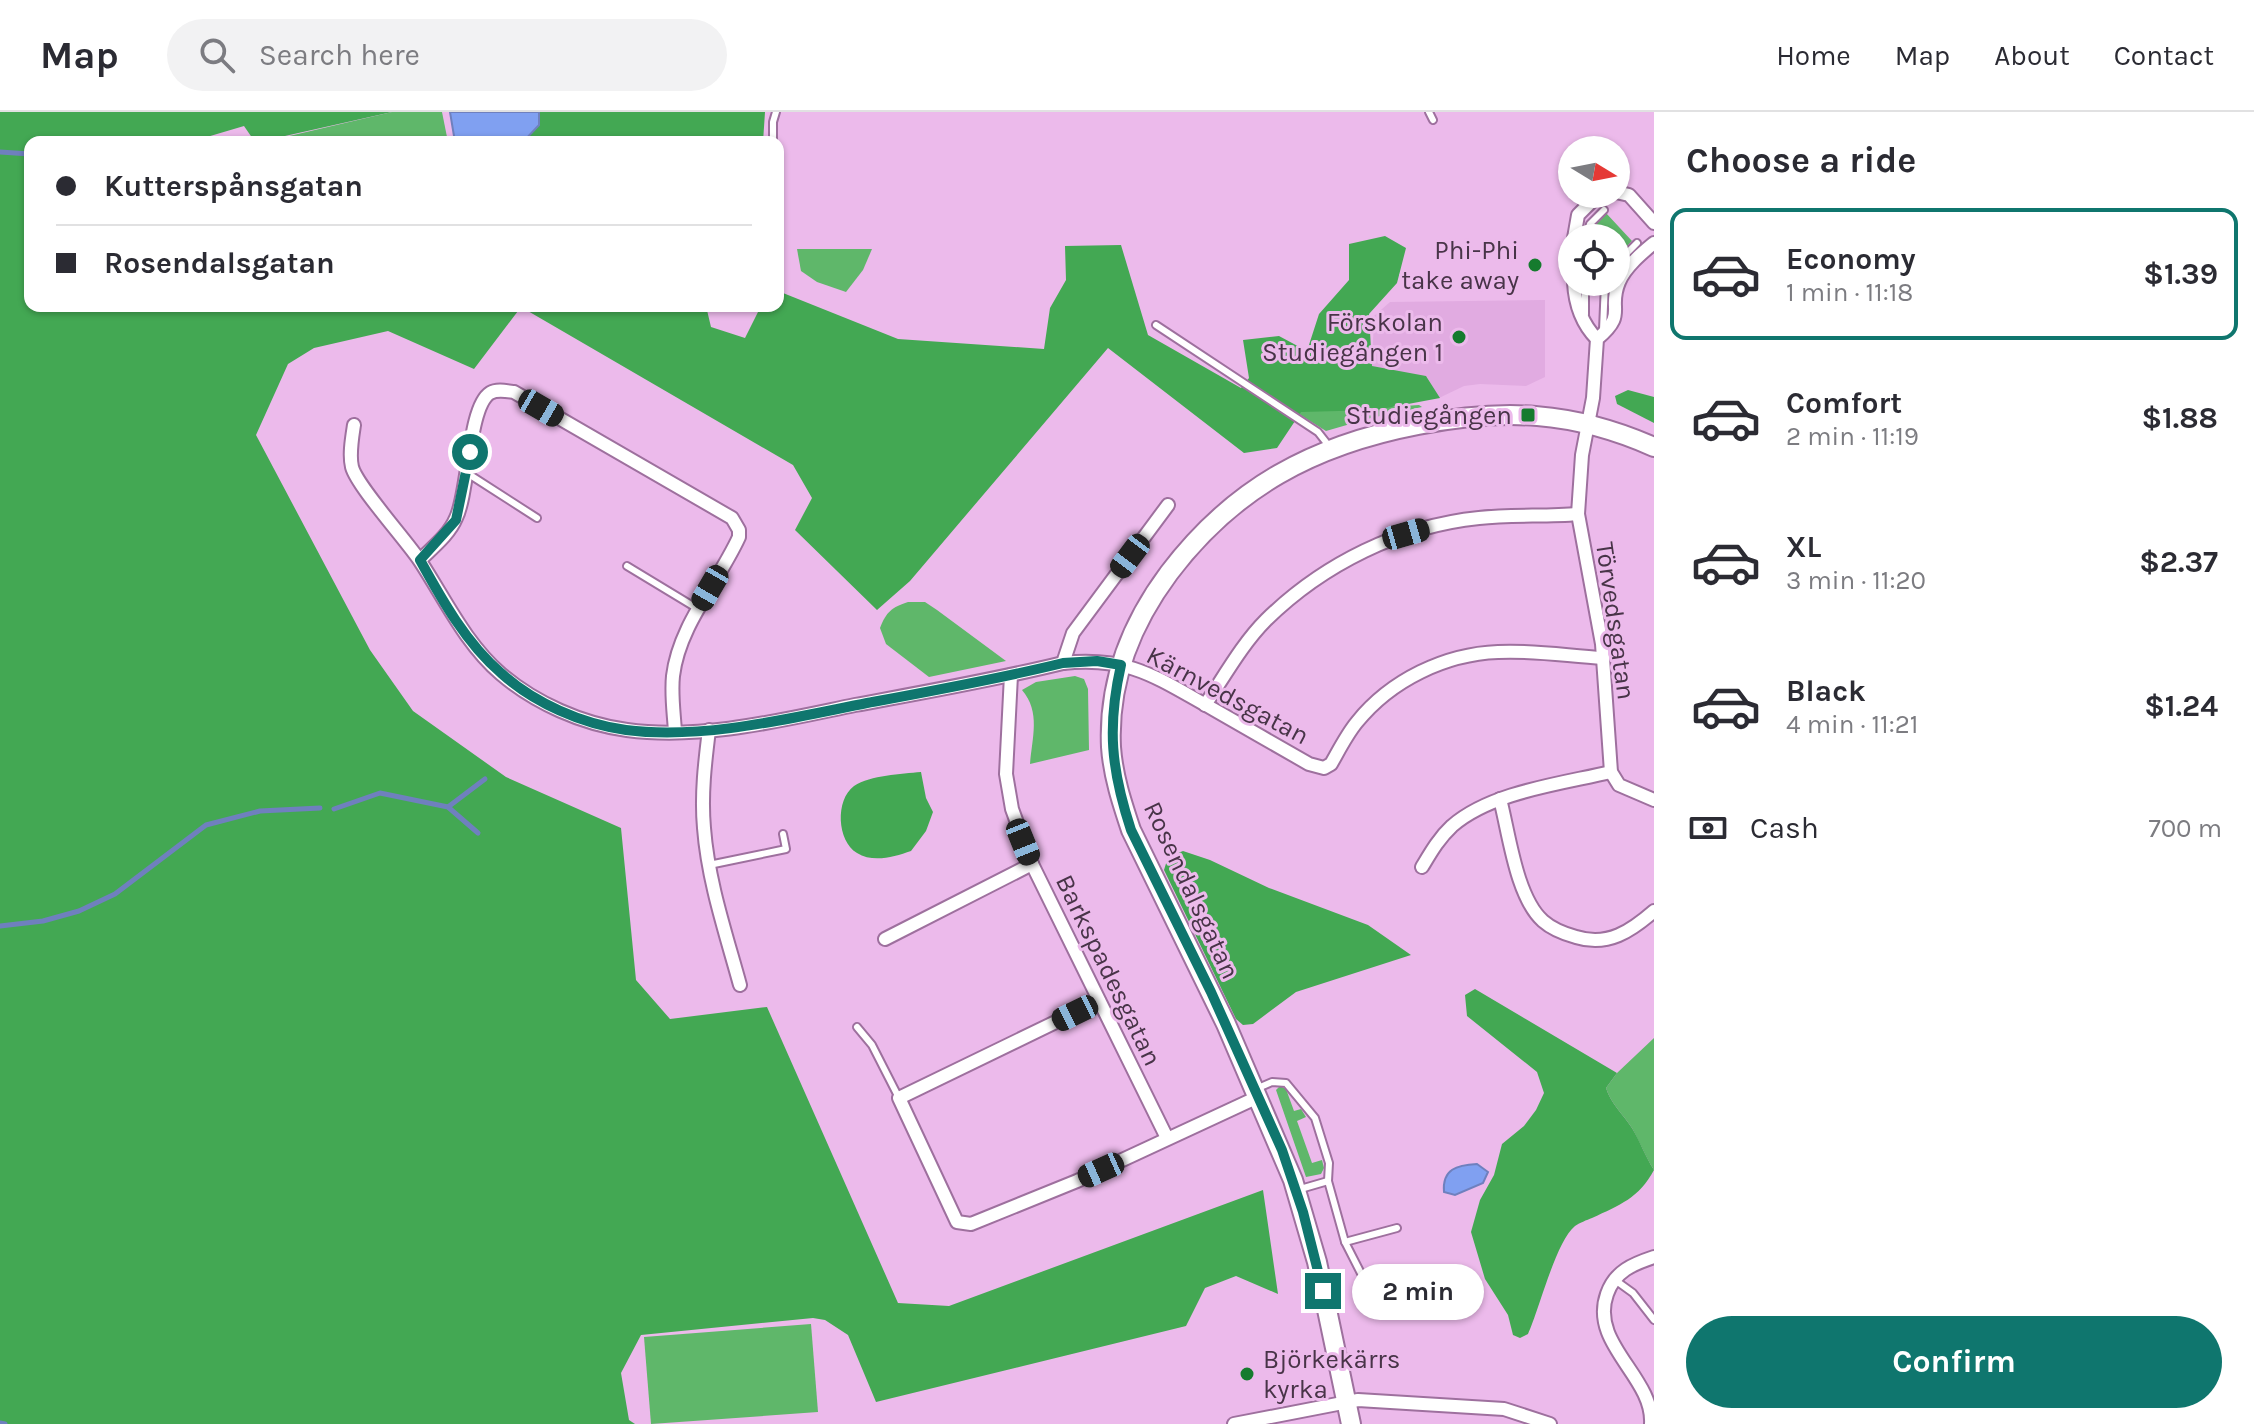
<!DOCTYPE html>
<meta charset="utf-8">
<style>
body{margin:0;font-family:Karla,sans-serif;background:#f2f2f3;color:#2b2b33;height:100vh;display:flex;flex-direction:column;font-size:30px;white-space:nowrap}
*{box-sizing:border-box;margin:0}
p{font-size:26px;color:#7c7c81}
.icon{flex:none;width:44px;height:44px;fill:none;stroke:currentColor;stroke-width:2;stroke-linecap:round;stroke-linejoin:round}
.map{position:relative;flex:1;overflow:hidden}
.details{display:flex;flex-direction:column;background:#fff;width:600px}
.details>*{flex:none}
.hud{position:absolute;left:24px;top:24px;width:760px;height:176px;border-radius:16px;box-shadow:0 2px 6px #0004;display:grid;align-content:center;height:176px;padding:0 32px;background:#fff}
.needle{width:52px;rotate:100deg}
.fabs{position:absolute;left:1558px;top:24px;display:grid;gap:16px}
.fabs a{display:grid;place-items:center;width:72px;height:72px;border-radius:50%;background:#fff;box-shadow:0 2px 6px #0004;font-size:40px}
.end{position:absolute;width:36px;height:36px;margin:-18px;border:10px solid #0f766e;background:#fff;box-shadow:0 0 0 4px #fff}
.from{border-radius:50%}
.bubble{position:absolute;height:56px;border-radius:28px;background:#fff;box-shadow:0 2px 6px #0004;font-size:26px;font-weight:700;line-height:56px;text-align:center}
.car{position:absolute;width:24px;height:48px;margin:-24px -12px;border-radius:10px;box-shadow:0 0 6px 2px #0007;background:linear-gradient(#222 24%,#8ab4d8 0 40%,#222 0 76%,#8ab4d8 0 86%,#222 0)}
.hud b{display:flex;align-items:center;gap:28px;height:76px;font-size:30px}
.hud b+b{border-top:2px solid #e1e1e2}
.hud i{width:20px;height:20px;background:#2b2b33}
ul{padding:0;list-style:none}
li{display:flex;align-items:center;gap:24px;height:132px;margin:0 16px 12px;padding:0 16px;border:4px solid transparent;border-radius:16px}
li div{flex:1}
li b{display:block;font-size:30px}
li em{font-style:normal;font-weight:700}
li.current{border-color:#0f766e}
li>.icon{width:72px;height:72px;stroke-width:1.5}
h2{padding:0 32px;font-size:36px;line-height:96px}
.pay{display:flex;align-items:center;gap:20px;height:88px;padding:0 32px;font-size:30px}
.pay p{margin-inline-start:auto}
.cta{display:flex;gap:16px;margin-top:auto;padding:16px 32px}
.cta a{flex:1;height:92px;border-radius:48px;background:#0f766e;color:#fff;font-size:32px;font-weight:700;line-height:92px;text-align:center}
header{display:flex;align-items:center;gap:48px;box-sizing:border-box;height:112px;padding:0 40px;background:#fff;border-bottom:2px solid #e1e1e2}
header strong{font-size:38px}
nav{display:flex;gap:44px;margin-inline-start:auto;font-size:28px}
.search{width:560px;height:72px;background:#f2f2f3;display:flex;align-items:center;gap:20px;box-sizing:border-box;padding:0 28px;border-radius:44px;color:#7c7c81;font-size:30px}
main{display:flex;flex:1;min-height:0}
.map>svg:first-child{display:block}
.built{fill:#e1abe1}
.green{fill:#5fb76a}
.forest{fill:#43a853}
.water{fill:#80a0f1;stroke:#6f80be;stroke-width:2}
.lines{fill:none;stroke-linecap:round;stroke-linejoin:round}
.stream{stroke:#6f80be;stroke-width:5}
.lane-casing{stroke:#9e709e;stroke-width:10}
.street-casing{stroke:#9e709e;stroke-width:16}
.secondary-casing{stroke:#9e709e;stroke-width:22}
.lane{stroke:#fff;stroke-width:6}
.street{stroke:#fff;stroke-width:12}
.secondary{stroke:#fff;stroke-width:18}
.route{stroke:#0f766e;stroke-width:10}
.poi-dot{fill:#157b2e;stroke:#ecbaeb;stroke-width:3}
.labels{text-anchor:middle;stroke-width:6;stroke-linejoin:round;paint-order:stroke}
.poi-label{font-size:26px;fill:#483448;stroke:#ecbaeb;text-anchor:end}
.street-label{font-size:26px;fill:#483448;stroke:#ecbaeb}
</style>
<header>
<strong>Map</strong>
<div class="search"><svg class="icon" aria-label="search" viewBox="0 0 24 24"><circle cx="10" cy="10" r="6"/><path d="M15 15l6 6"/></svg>Search here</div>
<nav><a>Home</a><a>Map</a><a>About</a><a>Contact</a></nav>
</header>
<main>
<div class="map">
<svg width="1654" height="1312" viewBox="0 0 1654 1312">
<rect width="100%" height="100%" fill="#ecbaeb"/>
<path class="built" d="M 1545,188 L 1545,265 L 1526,274 L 1480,272 L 1464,274 L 1439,286 L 1427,265 L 1372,255 L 1374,204 L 1390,190 Z"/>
<g class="green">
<path d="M 392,0 L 442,0 L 448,30 L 286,30 L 285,25 Z"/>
<path d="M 1606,101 L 1632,129 L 1616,145 L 1616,126 L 1590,126 L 1592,116 Z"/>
<path d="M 797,137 L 872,137 L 863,158 L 846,180 L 817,170 L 801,159 Z"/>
<path d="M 1267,282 L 1374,296 L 1419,293 L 1422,295 L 1371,306 L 1326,319 Z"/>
<path d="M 908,490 L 925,490 L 937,498 L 1006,549 L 929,565 L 886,532 L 880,516 C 886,500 892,495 908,490 Z"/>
<path d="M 1075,564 L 1084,567 L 1088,577 L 1089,638 L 1030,652 C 1032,626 1041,600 1022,578 L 1036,570 Z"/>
<path d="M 1654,926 L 1654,1058 C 1645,1044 1640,1030 1632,1016 C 1623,1002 1611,992 1606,976 L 1617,961 Z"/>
<path d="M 1280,974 L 1286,977 L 1294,999 L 1301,997 L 1306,1005 L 1297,1009 L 1312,1051 L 1322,1048 L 1324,1056 L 1321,1062 L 1306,1065 L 1276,978 Z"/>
<path d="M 811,1212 L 818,1300 L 651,1312 L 644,1225 Z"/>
</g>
<g class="forest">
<path d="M 0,0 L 392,0 L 285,24 L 286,30 L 255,30 L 244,14 L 190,30 L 30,30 L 30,194 L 706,194 L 711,215 L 745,226 L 761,194 L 778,194 L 778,179 L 898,227 L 1044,237 L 1050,196 L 1066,168 L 1065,134 L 1121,133 L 1148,223 L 1241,276 L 1249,266 L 1243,228 L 1279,224 L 1307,239 L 1319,202 L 1349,168 L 1349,132 L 1385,124 L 1406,136 L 1397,171 L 1369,202 L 1372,254 L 1426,264 L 1440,286 L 1376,298 L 1301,300 L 1277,336 L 1244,341 L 1108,236 L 910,469 L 877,498 L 795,418 L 812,386 L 793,353 L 521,195 L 474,257 L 388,219 L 314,236 L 288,252 L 256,323 L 370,538 L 413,599 L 506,665 L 621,716 L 636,868 L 670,907 L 767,895 L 898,1191 L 949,1194 L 1263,1078 L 1278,1182 L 1236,1164 L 1205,1176 L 1186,1214 L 876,1290 L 848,1223 L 825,1208 L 813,1206 L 641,1223 L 621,1261 L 629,1308 L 635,1312 L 0,1312 Z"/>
<path d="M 539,0 L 765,0 L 763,30 L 523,30 L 539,13 Z"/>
<path d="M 1628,278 L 1654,285 L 1654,311 L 1617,292 L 1615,284 Z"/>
<path d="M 921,660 L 926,686 L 933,700 L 926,719 L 911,739 C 894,745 873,751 857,741 C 837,729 835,688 854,674 C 871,663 901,662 921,660 Z"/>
<path d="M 1183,739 L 1210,748 L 1269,776 L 1368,813 L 1411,843 L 1296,880 L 1253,912 L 1243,913 L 1236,907 L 1164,758 L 1168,745 Z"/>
<path d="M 1475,877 L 1617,961 L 1606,976 C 1611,992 1623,1002 1632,1016 C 1640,1029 1645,1044 1654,1058 C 1639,1086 1620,1093 1592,1106 C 1587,1108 1579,1111 1575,1114 C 1556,1129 1539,1198 1528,1222 L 1520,1226 L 1513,1223 L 1508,1203 L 1485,1167 L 1471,1120 L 1480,1088 L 1494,1063 L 1502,1032 L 1524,1014 L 1536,998 L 1544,981 L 1537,960 L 1467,904 L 1465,883 Z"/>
</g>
<g class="water">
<path d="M 450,0 L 539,0 L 539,13 L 523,30 L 455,30 Z"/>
<path d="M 1477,1052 L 1488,1060 L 1483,1071 L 1455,1083 L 1444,1080 C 1442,1057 1457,1053 1477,1052 Z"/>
</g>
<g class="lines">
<g class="stream">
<path d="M 0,40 L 30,42"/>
<path d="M 448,695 L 485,667"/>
<path d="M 334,697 L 380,681 L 448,695 L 478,721"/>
<path d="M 0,814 L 43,809 L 79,799 L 115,782 L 206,713 L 260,699 L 320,696"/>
<path d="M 0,1311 L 5,1312"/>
</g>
<g class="lane-casing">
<g id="lane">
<path d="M 1429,0 L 1433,8"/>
<path d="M 773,30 L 773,10 L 776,0"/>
<path d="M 1586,126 L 1590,112 L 1604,98"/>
<path d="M 1616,152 L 1637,131"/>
<path d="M 1585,170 L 1585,202"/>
<path d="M 1156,213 L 1318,320 L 1329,334"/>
<path d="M 1603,218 L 1605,170"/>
<path d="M 467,361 L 537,406"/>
<path d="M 627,454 L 698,497"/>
<path d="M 709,753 L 786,737 L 783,722"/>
<path d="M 857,915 L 872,933 L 899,986"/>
<path d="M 1258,976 L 1272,970 L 1286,971 L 1315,1006 L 1329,1051 L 1328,1069 L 1345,1130 L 1397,1116"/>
<path d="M 1297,1078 L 1328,1069"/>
<path d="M 1345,1130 L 1370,1179"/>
<path d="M 1615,1168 L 1633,1181 L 1654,1208"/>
</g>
</g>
<g class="street-casing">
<g id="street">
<path d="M 1616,80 L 1629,83 L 1654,111"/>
<path d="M 1574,126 L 1578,103 L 1599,82"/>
<path d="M 1654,131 C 1642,141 1625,155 1619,170 C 1607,198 1628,201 1597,227 L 1593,286 L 1582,343 L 1578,402 L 1602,532 L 1611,660 L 1619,673 L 1654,688"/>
<path d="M 1574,170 C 1575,191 1582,212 1597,227"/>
<path d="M 354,313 C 352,326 349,343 352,355 C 357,374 406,428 420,449 C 445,487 465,531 501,562 C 535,591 582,612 627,618 C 702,628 782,608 855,593 C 925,580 994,568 1063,551 C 1130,544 1157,566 1213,597 C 1245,615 1277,634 1309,652 L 1324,656 L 1331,652 C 1339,638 1347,622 1357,610 C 1391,568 1445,542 1498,540 C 1533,538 1568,544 1603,546"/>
<path d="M 420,448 C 432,436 449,423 456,406 C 469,380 468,295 490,281 C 497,277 506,279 514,280 L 732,406 L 739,418 L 739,425 C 718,471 679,513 673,564 C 671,583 674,602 675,620"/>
<path d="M 1063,551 L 1073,521 L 1168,393"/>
<path d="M 1011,563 L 1006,662 L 1012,697 L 1032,752 L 1167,1026"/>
<path d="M 1205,593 C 1224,565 1242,532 1266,508 C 1323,452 1400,414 1479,406 C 1512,402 1545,405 1578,402"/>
<path d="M 709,618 C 705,650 701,683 704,716 C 708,769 726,822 740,873"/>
<path d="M 1500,687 C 1509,721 1516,785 1543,809 C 1552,817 1565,822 1576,825 C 1608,835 1631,819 1654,799"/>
<path d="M 1422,755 C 1431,740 1439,726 1452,714 C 1491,680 1560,672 1611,660"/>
<path d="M 885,827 L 1032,752"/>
<path d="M 1099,889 L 899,986 L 957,1110 L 971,1112 L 1077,1069 L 1258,985"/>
<path d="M 1234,1312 L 1358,1288 L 1504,1297 L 1550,1312"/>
<path d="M 1651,1312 C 1654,1265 1589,1232 1607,1182 C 1615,1159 1633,1152 1654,1145"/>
</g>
</g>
<g class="secondary-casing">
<path id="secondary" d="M 1351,1312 L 1317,1150 L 1293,1068 L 1226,912 L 1131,718 C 1122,691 1113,664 1111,635 C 1108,571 1131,512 1169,461 C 1234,375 1314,333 1418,313 C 1503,296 1573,299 1654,335"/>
</g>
<use href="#lane" class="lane"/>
<use href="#street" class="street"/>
<use href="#secondary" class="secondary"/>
</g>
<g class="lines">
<path class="route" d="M 470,340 L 456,408 L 420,448 C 442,488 466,531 501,561 C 534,591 582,612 626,618 C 703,628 791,606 867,591 C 932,579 998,567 1063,551 L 1097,549 L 1121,553 C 1107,615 1111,657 1131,718 L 1211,880 L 1282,1038 L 1303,1100 L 1323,1179"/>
</g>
<g class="poi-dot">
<circle cx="1535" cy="153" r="8"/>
<circle cx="1459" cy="225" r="8"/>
<rect x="1520" y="295" width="16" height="16" rx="4"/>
<circle cx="1247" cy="1262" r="8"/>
</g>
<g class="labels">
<g class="poi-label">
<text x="1519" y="147">Phi-Phi<tspan x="1519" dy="30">take away</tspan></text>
<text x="1443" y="219">Förskolan<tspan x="1443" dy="30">Studiegången 1</tspan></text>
<text x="1512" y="312">Studiegången</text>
<text x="1263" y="1256" text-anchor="start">Björkekärrs<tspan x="1263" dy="30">kyrka</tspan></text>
</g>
<g class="street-label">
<text transform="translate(1616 509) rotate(82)" y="9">Törvedsgatan</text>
<text transform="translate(1228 583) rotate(28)" y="9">Kärnvedsgatan</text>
<text transform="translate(1192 778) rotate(65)" y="9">Rosendalsgatan</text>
<text transform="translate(1109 858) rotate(64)" y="9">Barkspadesgatan</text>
</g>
</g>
</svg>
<div class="fabs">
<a><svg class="needle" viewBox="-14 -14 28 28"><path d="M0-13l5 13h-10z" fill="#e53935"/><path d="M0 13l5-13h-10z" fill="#7c7c81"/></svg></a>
<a><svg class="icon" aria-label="locate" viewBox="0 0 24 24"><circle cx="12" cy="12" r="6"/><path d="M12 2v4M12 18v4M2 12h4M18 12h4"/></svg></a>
</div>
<i class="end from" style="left:470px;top:340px"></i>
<i class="end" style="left:1323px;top:1179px"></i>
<div class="bubble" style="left:1352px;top:1152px;width:132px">2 min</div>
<i class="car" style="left:541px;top:296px;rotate:120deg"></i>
<i class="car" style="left:1406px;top:422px;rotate:74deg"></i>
<i class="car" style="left:1130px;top:444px;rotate:217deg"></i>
<i class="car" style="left:710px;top:476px;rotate:210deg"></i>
<i class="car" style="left:1023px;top:730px;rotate:158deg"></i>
<i class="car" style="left:1075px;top:901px;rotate:244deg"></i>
<i class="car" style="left:1101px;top:1058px;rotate:246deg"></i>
<div class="hud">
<b><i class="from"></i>Kutterspånsgatan</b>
<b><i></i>Rosendalsgatan</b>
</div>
</div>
<section class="details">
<h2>Choose a ride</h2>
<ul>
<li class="current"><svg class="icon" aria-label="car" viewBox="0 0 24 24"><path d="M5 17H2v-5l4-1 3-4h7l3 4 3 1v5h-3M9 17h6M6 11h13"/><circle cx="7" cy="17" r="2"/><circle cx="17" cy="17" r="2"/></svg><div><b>Economy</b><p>1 min · 11:18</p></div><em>$1.39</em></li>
<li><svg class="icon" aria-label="car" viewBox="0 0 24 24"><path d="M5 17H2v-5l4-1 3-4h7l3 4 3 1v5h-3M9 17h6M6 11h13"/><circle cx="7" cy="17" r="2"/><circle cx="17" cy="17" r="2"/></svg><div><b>Comfort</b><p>2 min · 11:19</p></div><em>$1.88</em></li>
<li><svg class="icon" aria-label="car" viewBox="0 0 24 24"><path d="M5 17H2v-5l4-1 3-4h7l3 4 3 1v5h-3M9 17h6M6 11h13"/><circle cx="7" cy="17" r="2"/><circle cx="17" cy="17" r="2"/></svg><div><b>XL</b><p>3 min · 11:20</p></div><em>$2.37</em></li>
<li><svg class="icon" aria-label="car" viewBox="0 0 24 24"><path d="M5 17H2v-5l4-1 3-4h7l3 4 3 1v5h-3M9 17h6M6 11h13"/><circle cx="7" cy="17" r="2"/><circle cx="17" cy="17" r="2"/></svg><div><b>Black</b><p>4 min · 11:21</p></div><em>$1.24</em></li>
</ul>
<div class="pay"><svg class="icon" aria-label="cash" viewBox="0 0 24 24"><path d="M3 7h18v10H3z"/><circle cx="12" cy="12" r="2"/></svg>Cash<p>700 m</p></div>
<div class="cta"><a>Confirm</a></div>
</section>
</main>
